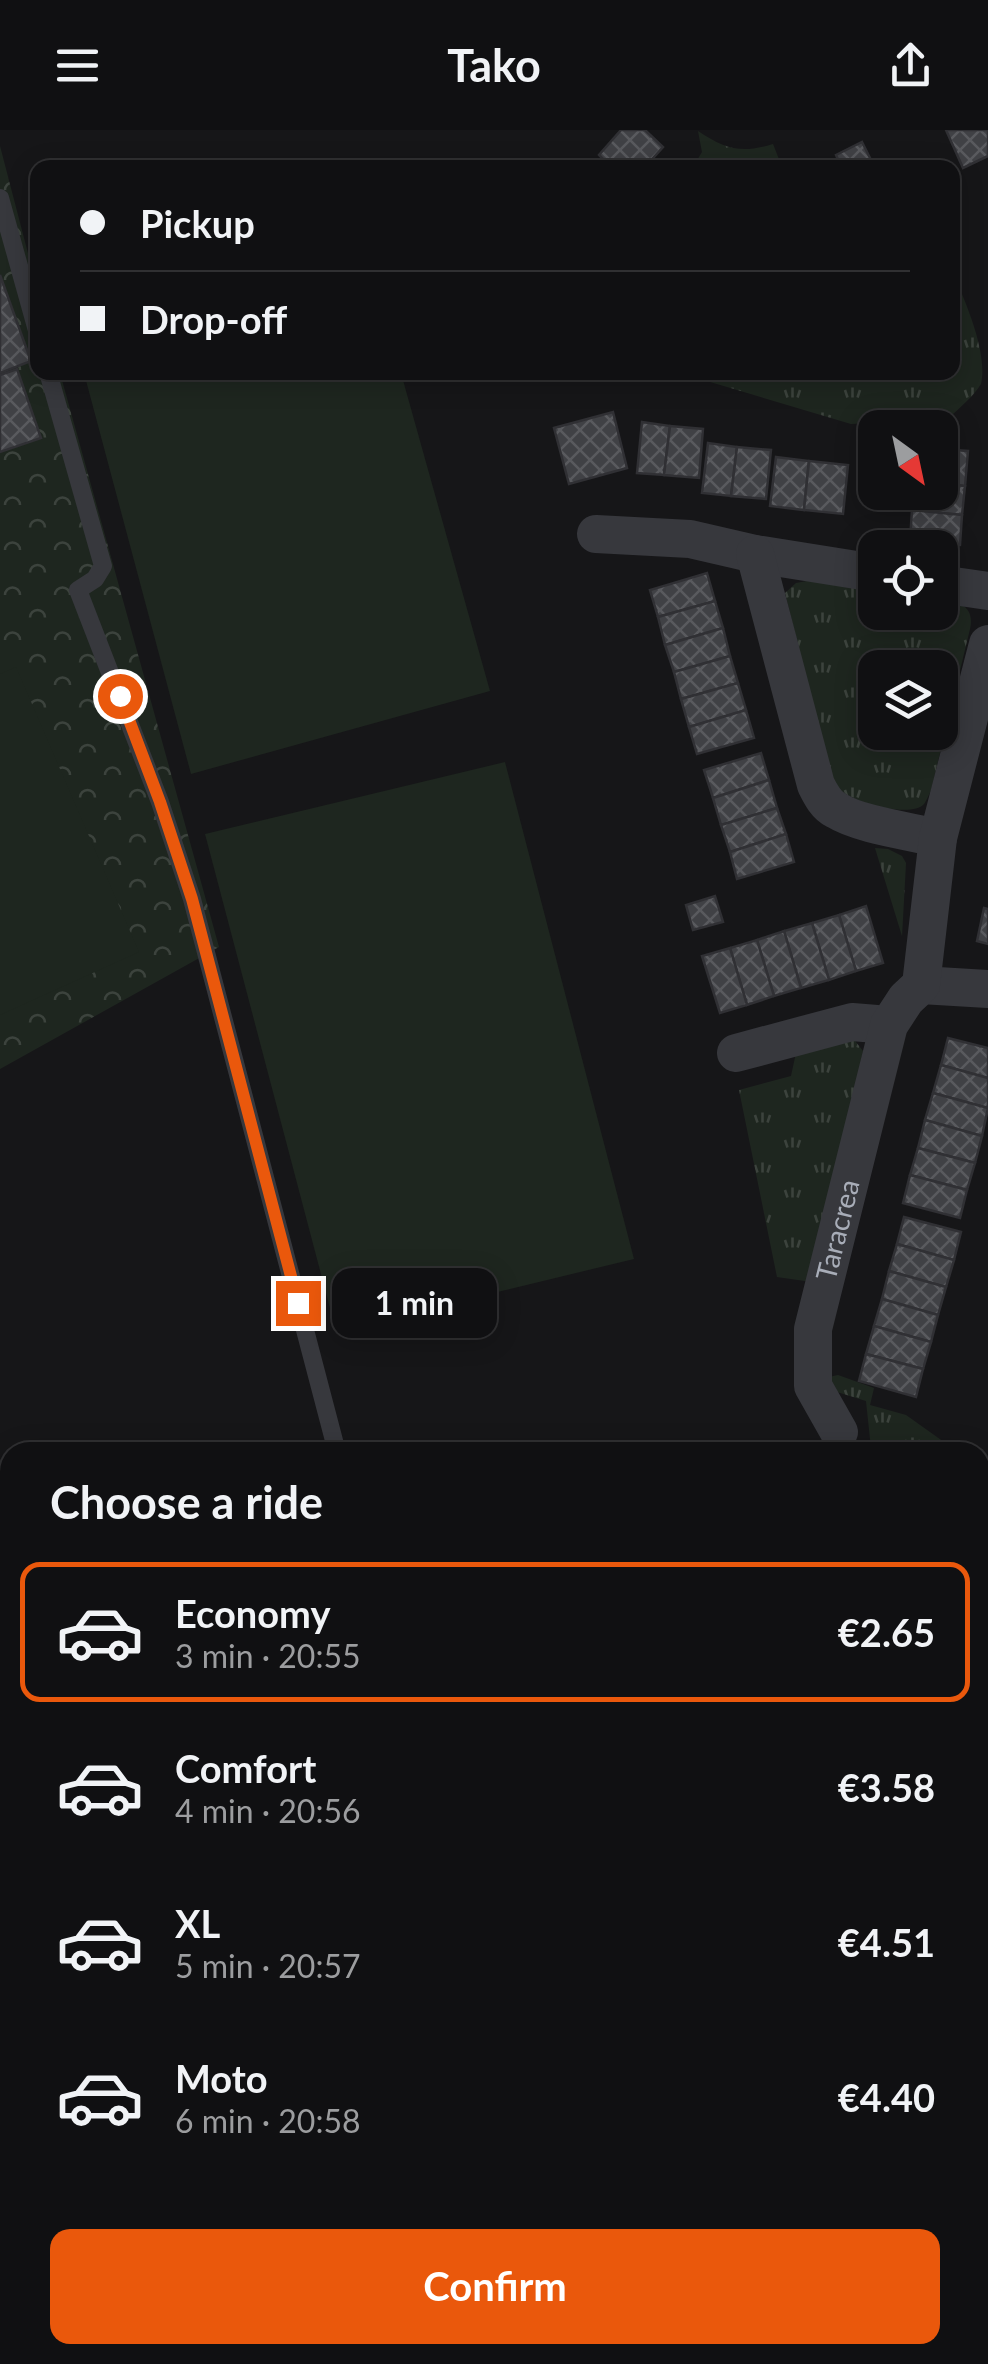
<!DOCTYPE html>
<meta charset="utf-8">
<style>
body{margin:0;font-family:Lato,sans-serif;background:#1e1e20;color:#f1f3f6;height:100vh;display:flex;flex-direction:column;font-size:38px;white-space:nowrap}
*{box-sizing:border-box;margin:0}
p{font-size:32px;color:#9c9d9f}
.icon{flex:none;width:55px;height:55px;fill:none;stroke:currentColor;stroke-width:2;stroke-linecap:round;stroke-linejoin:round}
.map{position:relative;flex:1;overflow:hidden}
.side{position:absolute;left:0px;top:1312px;width:990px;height:922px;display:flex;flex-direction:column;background:#101012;border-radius:30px 30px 0 0;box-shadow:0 5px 25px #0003,0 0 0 2px #303032}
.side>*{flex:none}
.hud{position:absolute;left:30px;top:30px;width:930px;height:220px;border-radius:20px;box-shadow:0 5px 25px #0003,0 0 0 2px #303032;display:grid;align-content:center;height:220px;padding:0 50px;background:#101012}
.needle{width:65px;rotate:147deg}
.controls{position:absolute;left:858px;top:280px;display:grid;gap:20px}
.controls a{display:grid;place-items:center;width:100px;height:100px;border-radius:20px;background:#101012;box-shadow:0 5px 25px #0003,0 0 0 2px #303032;font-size:50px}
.end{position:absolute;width:45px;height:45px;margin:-22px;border:12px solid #ea580c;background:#fff;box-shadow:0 0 0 5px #fff}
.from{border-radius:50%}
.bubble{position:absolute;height:70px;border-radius:20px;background:#101012;box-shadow:0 5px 25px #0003,0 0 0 2px #303032;font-size:32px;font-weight:700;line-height:70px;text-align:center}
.hud b{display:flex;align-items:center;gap:35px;height:95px;font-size:38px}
.hud b+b{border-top:2px solid #303032}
.hud i{width:25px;height:25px;background:#f1f3f6}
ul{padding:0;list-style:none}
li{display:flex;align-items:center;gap:30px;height:140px;margin:0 20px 15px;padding:0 30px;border:5px solid transparent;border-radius:20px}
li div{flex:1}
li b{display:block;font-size:38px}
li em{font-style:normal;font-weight:700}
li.on{border-color:#ea580c}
li>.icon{width:90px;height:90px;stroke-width:1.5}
h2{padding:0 50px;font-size:45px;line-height:120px}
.primary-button{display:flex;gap:20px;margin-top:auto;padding:20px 50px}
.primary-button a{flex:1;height:115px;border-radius:20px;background:#ea580c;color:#fff;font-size:40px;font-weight:700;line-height:115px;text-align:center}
header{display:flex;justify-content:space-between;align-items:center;height:130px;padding:0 50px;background:#101012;font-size:45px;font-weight:700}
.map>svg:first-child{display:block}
.grass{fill:url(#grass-tufts);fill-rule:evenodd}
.forest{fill:url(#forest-crowns)}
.garden{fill:#1e261f}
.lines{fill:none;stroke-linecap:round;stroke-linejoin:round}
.river{stroke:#2c353c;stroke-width:60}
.building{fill:url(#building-cross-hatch);stroke:#303034;stroke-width:2.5}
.service{stroke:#37383d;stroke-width:18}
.minor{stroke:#37383d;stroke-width:38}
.tertiary{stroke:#37383d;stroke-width:48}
.route{stroke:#ea580c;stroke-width:12}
.labels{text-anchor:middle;stroke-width:8;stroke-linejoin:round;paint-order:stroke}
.street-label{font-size:28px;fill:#a8adb8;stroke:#111113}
</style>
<header><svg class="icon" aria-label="menu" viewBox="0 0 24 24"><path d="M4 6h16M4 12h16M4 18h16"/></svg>Tako<svg class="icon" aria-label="share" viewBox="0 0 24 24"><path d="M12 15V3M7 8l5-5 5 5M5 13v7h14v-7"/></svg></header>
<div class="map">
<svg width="988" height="2234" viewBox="0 0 988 2234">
<defs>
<pattern id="grass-tufts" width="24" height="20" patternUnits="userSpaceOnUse" patternTransform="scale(2.5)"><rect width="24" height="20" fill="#1e261f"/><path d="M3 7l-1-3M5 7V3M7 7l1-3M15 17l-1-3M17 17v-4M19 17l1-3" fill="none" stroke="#3c433d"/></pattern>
<pattern id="forest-crowns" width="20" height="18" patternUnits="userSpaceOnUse" patternTransform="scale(2.5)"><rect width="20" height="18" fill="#1e261f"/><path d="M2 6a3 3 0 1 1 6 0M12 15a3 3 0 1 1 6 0" fill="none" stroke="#3c433d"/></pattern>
<pattern id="building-cross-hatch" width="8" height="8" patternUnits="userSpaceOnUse" patternTransform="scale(2.5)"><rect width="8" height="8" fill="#404145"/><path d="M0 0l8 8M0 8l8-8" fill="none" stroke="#595a5e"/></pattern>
</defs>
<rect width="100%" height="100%" fill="#161618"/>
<g class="grass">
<path d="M 698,1 C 725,19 741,24 773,14 L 782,37 L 693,37 L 702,22 Z"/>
<path d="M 953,143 C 966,173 988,223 981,254 C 973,267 959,278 948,289 L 851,294 L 680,243 L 952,242 Z"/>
<path d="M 807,451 L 875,459 L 875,482 L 940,482 L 940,466 C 959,472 975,476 970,499 L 931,660 C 931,661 925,673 924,674 C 910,689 852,672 839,659 C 836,655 833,649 831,645 L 785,463 L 796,453 ZM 875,538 L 940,538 L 940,602 L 875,602 Z"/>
<path d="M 875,718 L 888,719 L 902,726 L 906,733 L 902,806 Z"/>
<path d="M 852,907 L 863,921 L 812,1152 L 777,1147 L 739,960 L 791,946 L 796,923 Z"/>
<path d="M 838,1245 L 874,1258 L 870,1275 L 906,1285 L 958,1322 L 857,1322 L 871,1318 L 866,1271 L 837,1262 L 829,1247 Z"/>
</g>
<path class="forest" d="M 0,16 L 37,158 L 38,242 L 60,243 L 219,817 L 0,939 Z"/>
<g class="garden">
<path d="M 84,243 L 401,243 L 490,561 L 191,644 Z"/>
<path d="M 16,537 L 139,822 L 0,885 L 0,544 Z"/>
<path d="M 505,632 L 634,1129 L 336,1201 L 205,704 Z"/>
</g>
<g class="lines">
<g class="river">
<path d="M 0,2001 L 10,2006"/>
<path d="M 384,2225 L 396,2234"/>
</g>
</g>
<g class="building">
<path d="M 621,0 L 645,0 L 663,17 L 644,38 L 612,38 L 599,25 Z"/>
<path d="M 946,0 L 988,0 L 988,26 L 963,38 Z"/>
<path d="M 862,12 L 875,38 L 842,38 L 836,25 Z"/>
<path d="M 0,145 L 31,231 L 0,243 Z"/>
<path d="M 17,239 L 41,308 L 0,322 L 0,245 Z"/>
<path d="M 613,282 L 627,338 L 569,354 L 554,298 Z"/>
<path d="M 642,292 L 670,296 L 664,345 L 637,343 Z"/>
<path d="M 670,296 L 703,299 L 699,348 L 664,345 Z"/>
<path d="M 708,313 L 737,317 L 731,366 L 702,363 Z"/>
<path d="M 737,317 L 771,320 L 766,369 L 731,366 Z"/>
<path d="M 940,319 L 968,321 L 965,356 L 940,353 Z"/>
<path d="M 776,327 L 809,331 L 804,380 L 770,376 Z"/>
<path d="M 809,331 L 848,335 L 843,384 L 804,380 Z"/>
<path d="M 940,353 L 965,356 L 962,385 L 912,380 L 914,362 L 940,362 Z"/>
<path d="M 912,380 L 962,385 L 960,415 L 910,410 Z"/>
<path d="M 707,443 L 715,471 L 658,487 L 650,460 Z"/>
<path d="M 715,471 L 723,498 L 665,515 L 658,487 Z"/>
<path d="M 723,498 L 730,526 L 674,542 L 665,515 Z"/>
<path d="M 730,526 L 738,553 L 681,569 L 674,542 Z"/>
<path d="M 738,553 L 746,580 L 689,597 L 681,569 Z"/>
<path d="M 746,580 L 754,608 L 697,624 L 689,597 Z"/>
<path d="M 761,623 L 769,650 L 713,668 L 704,640 Z"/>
<path d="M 769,650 L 777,678 L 721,695 L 713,668 Z"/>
<path d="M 777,678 L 786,704 L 730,722 L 721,695 Z"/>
<path d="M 786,704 L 794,732 L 737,749 L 730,722 Z"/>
<path d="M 715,766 L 723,792 L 693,800 L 686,775 Z"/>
<path d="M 866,776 L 883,833 L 856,841 L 839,785 Z"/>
<path d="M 984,778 L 988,779 L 988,814 L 977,811 Z"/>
<path d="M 839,785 L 856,841 L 829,850 L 812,793 Z"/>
<path d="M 812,793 L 829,850 L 801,858 L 784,801 Z"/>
<path d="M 784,801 L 801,858 L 774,866 L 757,810 Z"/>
<path d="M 757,810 L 774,866 L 747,875 L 730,818 Z"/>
<path d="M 730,818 L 747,875 L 720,883 L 702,826 Z"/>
<path d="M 948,908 L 988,918 L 988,948 L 941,935 Z"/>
<path d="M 941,935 L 988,948 L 988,978 L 933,963 Z"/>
<path d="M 933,963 L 988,978 L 982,1006 L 925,990 Z"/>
<path d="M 925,990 L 982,1006 L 975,1033 L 918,1018 Z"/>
<path d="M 918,1018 L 975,1033 L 967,1060 L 910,1045 Z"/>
<path d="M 910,1045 L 967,1060 L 960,1088 L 903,1073 Z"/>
<path d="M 904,1087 L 961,1102 L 954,1130 L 897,1114 Z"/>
<path d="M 897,1114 L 954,1130 L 946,1157 L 889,1141 Z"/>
<path d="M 889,1141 L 946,1157 L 938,1185 L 882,1169 Z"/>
<path d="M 882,1169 L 938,1185 L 931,1212 L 874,1196 Z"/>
<path d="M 874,1196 L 931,1212 L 923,1239 L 866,1224 Z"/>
<path d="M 866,1224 L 923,1239 L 916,1267 L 859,1251 Z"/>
<path d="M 10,1914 L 10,1955 L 9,1955 L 0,1945 L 0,1922 Z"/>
</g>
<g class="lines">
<g class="service">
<path d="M 0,68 L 38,204"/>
<path d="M 48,242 L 103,436 L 95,449 L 78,460 L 160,672 L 192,769 L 337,1322"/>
<path d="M 573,2233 L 595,2225"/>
</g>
<g class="minor">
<path d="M 596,404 L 690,409 L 755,424 L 875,443"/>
<path d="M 755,424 L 816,655 C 821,665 826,675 836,680 C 860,695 909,701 938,708"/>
<path d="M 940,454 L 988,461"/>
<path d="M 921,855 L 988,859"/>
<path d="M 736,923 L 852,892 L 889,895"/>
<path id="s1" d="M 839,1302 L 813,1256 L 813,1199 L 889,895 L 906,869 L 921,855 L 938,708 L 988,514"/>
</g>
<g class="tertiary">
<path d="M 0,1571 L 10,1584"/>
<path d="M 503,2225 L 510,2234"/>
</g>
</g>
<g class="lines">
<path class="route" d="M 120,566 L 160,672 L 192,769 L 298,1173"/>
</g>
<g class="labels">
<g class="street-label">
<text dy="10" stroke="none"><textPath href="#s1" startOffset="212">Taracrea</textPath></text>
</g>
</g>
</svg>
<div class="controls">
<a><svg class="needle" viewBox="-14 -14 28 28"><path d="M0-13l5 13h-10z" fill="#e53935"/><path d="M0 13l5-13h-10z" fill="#9c9d9f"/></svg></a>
<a><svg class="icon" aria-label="locate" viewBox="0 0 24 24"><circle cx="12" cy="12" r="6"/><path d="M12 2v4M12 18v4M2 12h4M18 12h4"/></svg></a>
<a><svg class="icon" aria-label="layers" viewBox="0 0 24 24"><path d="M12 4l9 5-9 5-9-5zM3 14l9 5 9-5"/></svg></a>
</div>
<i class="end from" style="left:120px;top:566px"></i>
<i class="end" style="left:298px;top:1173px"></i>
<div class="bubble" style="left:332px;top:1138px;width:165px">1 min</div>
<div class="hud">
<b><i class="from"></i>Pickup</b>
<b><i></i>Drop-off</b>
</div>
<section class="side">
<h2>Choose a ride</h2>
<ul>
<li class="on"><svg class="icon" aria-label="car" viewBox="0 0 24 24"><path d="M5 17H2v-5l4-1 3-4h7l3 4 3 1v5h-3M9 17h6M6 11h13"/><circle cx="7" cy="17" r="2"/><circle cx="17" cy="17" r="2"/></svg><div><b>Economy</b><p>3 min · 20:55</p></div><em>€2.65</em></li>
<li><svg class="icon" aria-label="car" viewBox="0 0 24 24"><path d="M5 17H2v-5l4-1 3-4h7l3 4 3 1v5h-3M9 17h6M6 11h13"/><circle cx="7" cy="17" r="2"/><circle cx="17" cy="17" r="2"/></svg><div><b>Comfort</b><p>4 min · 20:56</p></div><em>€3.58</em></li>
<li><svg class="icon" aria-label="car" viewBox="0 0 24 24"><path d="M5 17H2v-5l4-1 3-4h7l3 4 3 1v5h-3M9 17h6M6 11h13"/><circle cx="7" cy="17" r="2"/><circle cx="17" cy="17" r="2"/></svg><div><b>XL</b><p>5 min · 20:57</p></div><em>€4.51</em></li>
<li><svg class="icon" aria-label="car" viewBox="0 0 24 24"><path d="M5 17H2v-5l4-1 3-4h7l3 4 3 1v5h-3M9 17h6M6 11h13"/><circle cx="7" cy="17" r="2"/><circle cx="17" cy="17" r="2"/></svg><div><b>Moto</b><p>6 min · 20:58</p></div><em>€4.40</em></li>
</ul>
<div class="primary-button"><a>Confirm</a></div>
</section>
</div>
